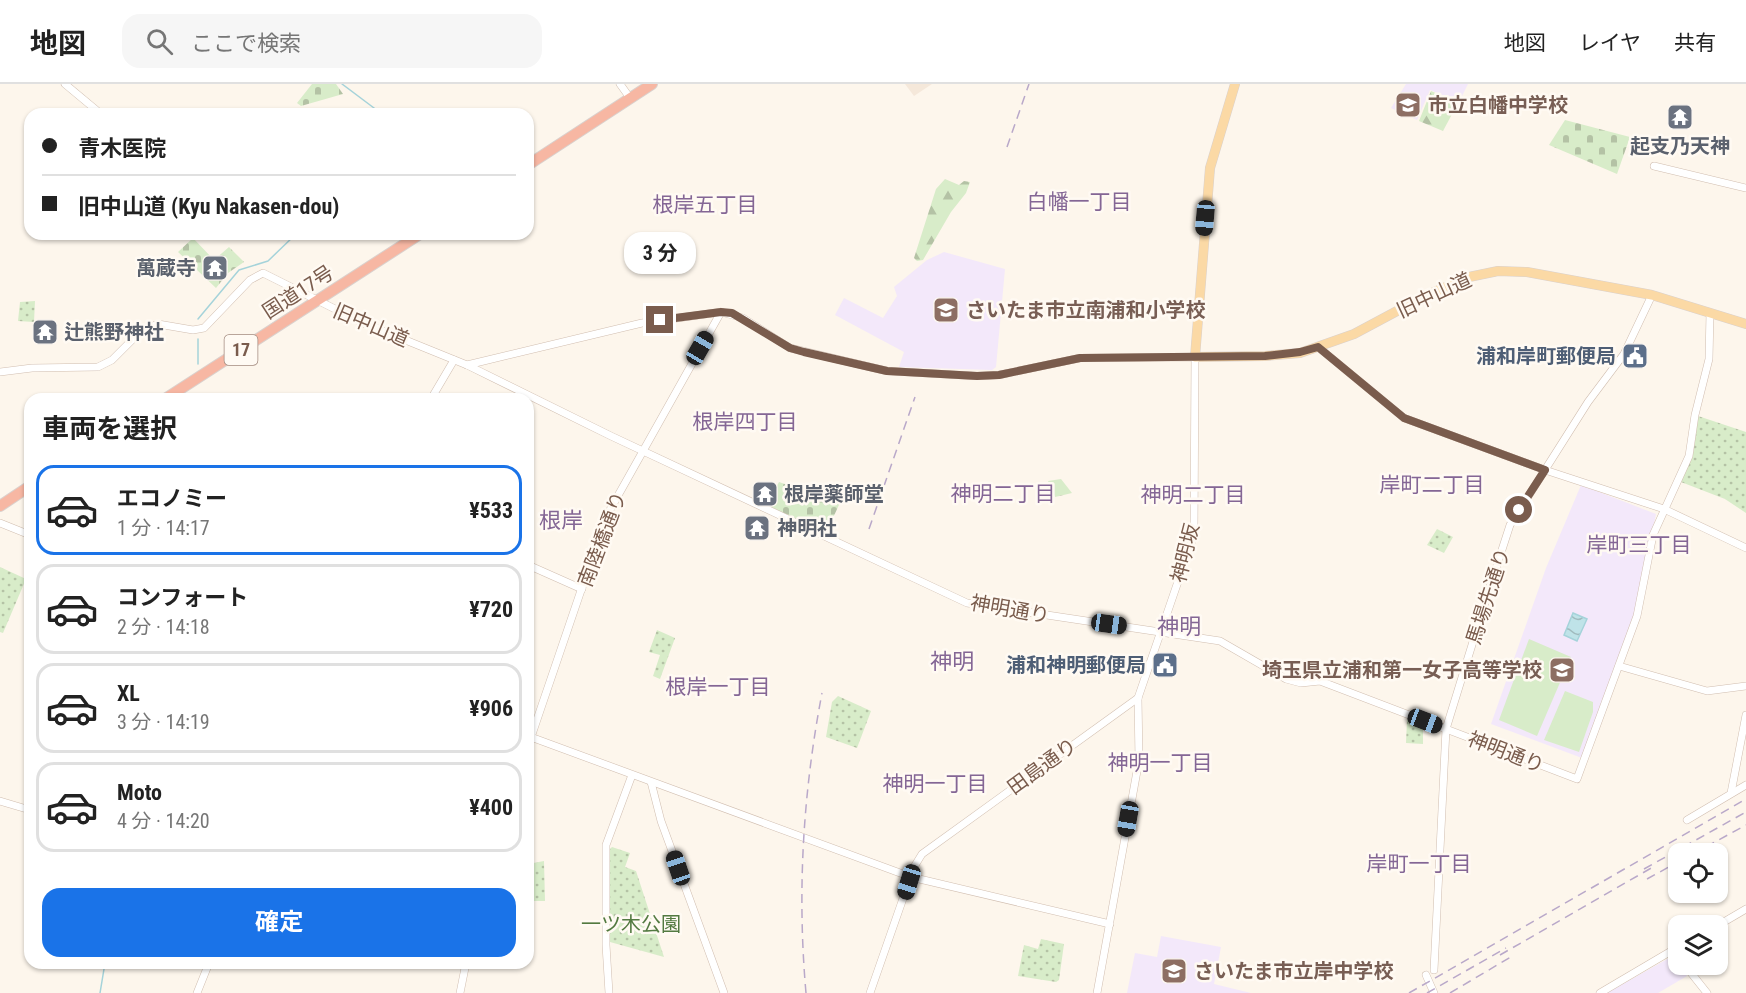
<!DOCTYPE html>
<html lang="ja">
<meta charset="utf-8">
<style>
body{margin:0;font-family:"Roboto Condensed","Noto Sans JP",sans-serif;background:#f6f6f6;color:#222;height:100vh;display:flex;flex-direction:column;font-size:22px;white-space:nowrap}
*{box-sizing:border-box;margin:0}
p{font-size:20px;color:#767676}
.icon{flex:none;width:33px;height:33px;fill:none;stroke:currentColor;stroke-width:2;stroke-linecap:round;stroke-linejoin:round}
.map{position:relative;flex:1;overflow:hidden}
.details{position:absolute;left:24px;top:309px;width:510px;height:576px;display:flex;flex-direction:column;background:#fff;border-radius:18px;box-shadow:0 2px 4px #0004}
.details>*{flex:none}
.top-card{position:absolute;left:24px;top:24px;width:510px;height:132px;border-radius:18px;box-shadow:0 2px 4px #0004;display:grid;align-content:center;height:132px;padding:0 18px;background:#fff}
.tools{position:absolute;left:1668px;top:759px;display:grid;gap:12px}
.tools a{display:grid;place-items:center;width:60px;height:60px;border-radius:12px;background:#fff;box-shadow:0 2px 4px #0004;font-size:30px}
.end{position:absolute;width:27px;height:27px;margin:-14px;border:8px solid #7a5c4d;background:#fff;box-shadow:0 0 0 3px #fff}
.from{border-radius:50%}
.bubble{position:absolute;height:42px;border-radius:18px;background:#fff;box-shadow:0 2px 4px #0004;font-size:20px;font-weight:700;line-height:42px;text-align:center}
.car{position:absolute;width:18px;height:36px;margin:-18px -9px;border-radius:8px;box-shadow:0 0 4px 2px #0007;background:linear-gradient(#222 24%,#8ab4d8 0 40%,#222 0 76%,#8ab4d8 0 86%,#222 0)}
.top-card b{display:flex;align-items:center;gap:21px;height:57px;font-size:22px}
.top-card b+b{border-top:2px solid #e0e0e0}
.top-card i{width:15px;height:15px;background:#222}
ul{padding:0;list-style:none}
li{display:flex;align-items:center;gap:18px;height:90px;margin:0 12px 9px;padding:0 6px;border:3px solid #e0e0e0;border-radius:18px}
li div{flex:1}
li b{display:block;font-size:22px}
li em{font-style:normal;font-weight:700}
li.current{border-color:#1a73e8}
li>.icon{width:54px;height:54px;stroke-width:1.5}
h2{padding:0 18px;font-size:27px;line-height:72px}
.primary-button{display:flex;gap:12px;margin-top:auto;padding:12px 18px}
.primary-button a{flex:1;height:69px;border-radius:18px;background:#1a73e8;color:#fff;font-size:24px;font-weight:700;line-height:69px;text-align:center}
header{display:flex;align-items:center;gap:36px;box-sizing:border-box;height:84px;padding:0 30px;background:#fff;border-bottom:2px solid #e0e0e0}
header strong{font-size:28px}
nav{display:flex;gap:33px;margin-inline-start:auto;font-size:21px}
.search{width:420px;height:54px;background:#f6f6f6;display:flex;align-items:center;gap:15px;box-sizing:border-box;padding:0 21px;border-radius:18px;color:#767676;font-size:22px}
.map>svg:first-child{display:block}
.residential{fill:#f5e8da}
.education{fill:#f3e8fa}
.grass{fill:url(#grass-dots)}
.forest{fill:url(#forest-firs)}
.cemetery{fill:url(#cemetery-stones)}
.garden{fill:#d8ecc9}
.water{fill:url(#water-waves);stroke:#a5d3da;stroke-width:1.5}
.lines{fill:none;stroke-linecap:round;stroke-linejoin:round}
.stream{stroke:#a5d3da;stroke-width:1.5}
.minor-casing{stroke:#d1beb0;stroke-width:8}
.major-casing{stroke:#dad1cd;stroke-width:10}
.highway-casing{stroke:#dad1cd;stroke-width:12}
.minor{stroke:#fff;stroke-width:7}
.major{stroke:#fbd9a5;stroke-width:9}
.highway{stroke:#f7b7a3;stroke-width:10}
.rail{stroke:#b9a8c9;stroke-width:1.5;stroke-dasharray:9 6;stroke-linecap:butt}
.route{stroke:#7a5c4d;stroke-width:8}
.labels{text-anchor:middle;stroke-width:5;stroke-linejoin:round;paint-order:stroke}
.shield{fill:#fffaf3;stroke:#a28b7f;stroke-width:1.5}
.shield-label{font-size:18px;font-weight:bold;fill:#7a5c4d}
.education-label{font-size:20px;font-weight:bold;fill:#785e54;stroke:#fffaf3;text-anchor:start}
.worship-label{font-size:20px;font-weight:bold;fill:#5b616d;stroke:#fffaf3;text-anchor:start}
.street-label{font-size:20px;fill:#7a5c4d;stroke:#fffaf3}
.service-label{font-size:20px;font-weight:bold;fill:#4e5e75;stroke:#fffaf3;text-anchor:end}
.park-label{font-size:20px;fill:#537a41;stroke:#fffaf3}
.neighbourhood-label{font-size:21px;fill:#846695;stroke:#fffaf3}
.quarter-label{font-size:22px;fill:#846695;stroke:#fffaf3}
</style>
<header>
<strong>地図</strong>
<div class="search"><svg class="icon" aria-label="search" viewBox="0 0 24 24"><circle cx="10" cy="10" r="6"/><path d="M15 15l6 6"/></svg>ここで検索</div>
<nav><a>地図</a><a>レイヤ</a><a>共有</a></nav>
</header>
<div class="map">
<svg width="1746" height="909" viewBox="0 0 1746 909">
<defs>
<pattern id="grass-dots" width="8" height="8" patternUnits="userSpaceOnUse" patternTransform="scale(1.5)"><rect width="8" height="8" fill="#d8ecc9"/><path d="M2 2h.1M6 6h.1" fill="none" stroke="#b4c2a5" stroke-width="1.8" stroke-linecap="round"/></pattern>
<pattern id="forest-firs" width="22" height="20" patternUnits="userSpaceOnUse" patternTransform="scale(1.5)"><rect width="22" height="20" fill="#d8ecc9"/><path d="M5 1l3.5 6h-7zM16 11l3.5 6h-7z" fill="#b4c2a5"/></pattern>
<pattern id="cemetery-stones" width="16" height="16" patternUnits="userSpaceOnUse" patternTransform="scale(1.5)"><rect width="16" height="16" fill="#d8ecc9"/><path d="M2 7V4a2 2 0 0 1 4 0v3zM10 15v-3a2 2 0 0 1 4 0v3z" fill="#b4c2a5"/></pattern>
<pattern id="water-waves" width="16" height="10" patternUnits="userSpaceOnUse" patternTransform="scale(1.5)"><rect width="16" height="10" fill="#bfe3e8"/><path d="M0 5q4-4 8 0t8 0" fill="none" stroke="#a0bbbe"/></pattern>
</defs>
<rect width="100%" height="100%" fill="#fdf6ec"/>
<path class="residential" d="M 905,0 L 932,0 L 914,12 Z"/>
<g class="education">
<path d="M 1406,0 L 1468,0 L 1459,18 L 1430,6 L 1417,36 L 1391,24 Z"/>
<path d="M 944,168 L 1005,185 L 996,283 L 992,286 L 899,283 L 904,268 L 835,231 L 844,214 L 883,234 L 897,212 L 894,203 L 927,176 Z"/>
<path d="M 1581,401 L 1656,430 L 1635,532 L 1582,674 L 1491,640 L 1546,484 Z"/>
<path d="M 1161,852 L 1221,863 L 1214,900 L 1251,909 L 1127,909 L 1135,869 L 1157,873 Z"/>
<path d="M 1671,873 L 1687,892 L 1658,909 L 1607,909 Z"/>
</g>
<g class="grass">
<path d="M 35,217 L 34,238 L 18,237 L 20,218 Z"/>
<path d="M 1698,332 L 1746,348 L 1746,429 L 1725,415 L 1681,398 L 1693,370 Z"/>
<path d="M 1437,445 L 1453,453 L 1444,469 L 1427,461 Z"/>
<path d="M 0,483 L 26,495 L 3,549 L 0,548 Z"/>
<path d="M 657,546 L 675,554 L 660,595 L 653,592 L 660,571 L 649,568 Z"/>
<path d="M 838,612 L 871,627 L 857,664 L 826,653 L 832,618 Z"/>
<path d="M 1407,636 L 1423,641 L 1423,660 L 1406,659 Z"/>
<path d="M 612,763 L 630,769 L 625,783 L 636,787 L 664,873 L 610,858 L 610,765 Z"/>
<path d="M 544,777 L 545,817 L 528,817 L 528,780 Z"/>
<path d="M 1041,855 L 1064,860 L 1059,896 L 1056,898 L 1018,892 L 1024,861 L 1038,865 Z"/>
</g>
<g class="forest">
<path d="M 1431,7 L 1458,19 L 1443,47 L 1419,37 Z"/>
<path d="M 945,95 L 959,101 L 964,97 L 970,98 L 966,109 L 951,128 L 923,176 L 917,177 L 914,174 L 936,105 Z"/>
</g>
<g class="cemetery">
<path d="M 312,0 L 336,0 L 343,10 L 301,22 L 297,19 Z"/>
<path d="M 1565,36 L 1630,53 L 1617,90 L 1549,61 Z"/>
<path d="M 193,154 L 214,176 L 229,163 L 244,178 L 228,189 L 216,204 L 178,168 Z"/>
<path d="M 1061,395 L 1072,409 L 1055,413 L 1048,397 Z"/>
<path d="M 779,398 L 819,412 L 835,407 L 844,410 L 826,449 L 767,421 Z"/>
</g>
<g class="garden">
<path d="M 1529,555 L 1571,573 L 1537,652 L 1499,636 Z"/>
<path d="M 1565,607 L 1593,618 L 1593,628 L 1579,668 L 1544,656 Z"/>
</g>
<path class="water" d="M 1573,529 L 1587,535 L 1577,557 L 1564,551 Z"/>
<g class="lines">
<g class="stream">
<path d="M 342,0 L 382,30"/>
<path d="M 198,235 L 239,186 L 268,177 L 296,150"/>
<path d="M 198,255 L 198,280"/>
<path d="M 100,909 L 105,879"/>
</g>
<g class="minor-casing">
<g id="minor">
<path d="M 65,0 L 101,30"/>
<path d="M 620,0 L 630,14"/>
<path d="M 1654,82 L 1746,104"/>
<path d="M 1318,263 L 1404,334 L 1545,386 L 1664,425 L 1746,464"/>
<path d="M 467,281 L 642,239 L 721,228 L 743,234 L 790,264 L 887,287 L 977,292 L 999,291 L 1080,274 L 1195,273 L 1194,451 L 1138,614 L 1139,676 L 1097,909"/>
<path d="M 0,288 L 32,284 L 98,283 L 112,276 L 141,247 L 158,240 L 193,246 L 204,244 L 250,196 L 263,189 L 361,238 L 467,281 L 611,352 L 967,519 L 1220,557 L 1286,595 L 1301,599 L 1320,597 L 1577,695 L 1637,532 L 1653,451 L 1689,372 L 1695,331 L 1709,275 L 1710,229"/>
<path d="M 431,315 L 454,276"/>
<path d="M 0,439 L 30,451"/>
<path d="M 528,481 L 582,505"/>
<path d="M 1619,582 L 1707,607 L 1746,602"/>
<path d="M 528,652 L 911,793 L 1110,840"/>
<path d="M 528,662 L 606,433 L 721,228"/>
<path d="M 651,698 L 661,737 L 724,909"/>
<path d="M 1731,709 L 1746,631"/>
<path d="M 0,717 L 30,726"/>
<path d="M 1687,736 L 1746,701"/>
<path d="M 1717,842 L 1746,825"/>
<path d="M 1684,880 L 1707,909"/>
<path d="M 1434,886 L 1446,645 L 1488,509 L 1510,441 L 1588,318 L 1624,270 L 1652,211"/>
<path d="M 1426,891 L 1434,909"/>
<path d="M 197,909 L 209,879"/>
<path d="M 460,909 L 466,879"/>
<path d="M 609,909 L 606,861 L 606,761 L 632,691"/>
<path d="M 870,909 L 914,783 L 922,770 L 1138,614"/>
<path d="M 1600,909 L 1678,863"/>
</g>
</g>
<g class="major-casing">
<path id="major" d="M 1235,0 L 1210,84 L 1195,273 L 1265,272 L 1300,269 L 1354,250 L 1427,211 L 1469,193 L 1498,187 L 1527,188 L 1652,211 L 1746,240"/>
</g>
<g class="highway-casing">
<g id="highway">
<path d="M 528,81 L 652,0"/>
<path d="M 165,315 L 420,150"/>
<path d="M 0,422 L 30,402"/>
</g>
</g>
<use href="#minor" class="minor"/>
<use href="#major" class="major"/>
<use href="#highway" class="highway"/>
<g class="rail">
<path d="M 1007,63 L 1029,0"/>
<path d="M 869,445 L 915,313"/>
<path d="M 1693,770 L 1746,741"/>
<path d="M 1644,785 L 1746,728"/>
<path d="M 1647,795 L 1678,778"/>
<path d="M 1500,871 L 1653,783"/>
<path d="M 806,909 C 797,808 803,708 822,609"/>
<path d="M 1409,909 L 1746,715"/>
<path d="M 1427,909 L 1506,864"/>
<path d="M 1450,909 L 1514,871"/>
</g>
</g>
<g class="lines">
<path class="route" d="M 660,236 L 721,228 L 732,229 L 790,264 L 804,268 L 887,287 L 977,292 L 999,291 L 1080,274 L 1265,272 L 1300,268 L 1318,263 L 1404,334 L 1545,386 L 1519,426"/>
</g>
<defs>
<g id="school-square" transform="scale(1.35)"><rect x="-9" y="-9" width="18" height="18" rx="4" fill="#8d6e63" stroke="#fffaf3"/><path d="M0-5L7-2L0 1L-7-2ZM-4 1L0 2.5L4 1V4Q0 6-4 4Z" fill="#fff"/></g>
<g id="temple-square" transform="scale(1.35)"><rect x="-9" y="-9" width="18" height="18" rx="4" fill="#6b7280" stroke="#fffaf3"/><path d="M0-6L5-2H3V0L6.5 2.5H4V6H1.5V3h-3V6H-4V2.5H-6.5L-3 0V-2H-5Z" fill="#fff"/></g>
<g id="civic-square" transform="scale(1.35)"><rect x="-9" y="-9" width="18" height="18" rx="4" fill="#5c6f8a" stroke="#fffaf3"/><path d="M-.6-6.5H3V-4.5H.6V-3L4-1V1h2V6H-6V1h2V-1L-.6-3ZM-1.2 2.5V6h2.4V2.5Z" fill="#fff"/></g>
</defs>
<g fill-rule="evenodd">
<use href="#school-square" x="1408" y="21"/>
<use href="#temple-square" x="1680" y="33"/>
<use href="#temple-square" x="215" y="184"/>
<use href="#school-square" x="946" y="226"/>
<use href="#temple-square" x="45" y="248"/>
<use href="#civic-square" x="1635" y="272"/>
<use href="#temple-square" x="765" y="410"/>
<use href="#temple-square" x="757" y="444"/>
<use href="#civic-square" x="1165" y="581"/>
<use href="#school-square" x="1562" y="586"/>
<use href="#school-square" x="1174" y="887"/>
</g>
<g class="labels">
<rect class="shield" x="224.5" y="251" width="33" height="30" rx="4.5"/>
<g class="shield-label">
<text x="241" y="272">17</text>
</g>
<g class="education-label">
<text x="1428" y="28">市立白幡中学校</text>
<text x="966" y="233">さいたま市立南浦和小学校</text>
<text x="1542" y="593" text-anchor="end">埼玉県立浦和第一女子高等学校</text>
<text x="1194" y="894">さいたま市立岸中学校</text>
</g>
<g class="worship-label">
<text x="1680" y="69" text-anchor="middle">起支乃天神</text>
<text x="196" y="191" text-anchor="end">萬蔵寺</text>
<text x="64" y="255">辻熊野神社</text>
<text x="784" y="417">根岸薬師堂</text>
<text x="777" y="451">神明社</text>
</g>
<g class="street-label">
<text transform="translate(298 208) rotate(-33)" y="7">国道17号</text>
<text transform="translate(1434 211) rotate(-25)" y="7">旧中山道</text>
<text transform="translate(371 241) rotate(23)" y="7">旧中山道</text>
<text transform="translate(602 455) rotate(-69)" y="7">南陸橋通り</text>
<text transform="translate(1185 469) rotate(-76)" y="7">神明坂</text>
<text transform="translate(1488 512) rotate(-72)" y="7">馬場先通り</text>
<text transform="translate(1010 525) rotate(10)" y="7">神明通り</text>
<text transform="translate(1506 668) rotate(21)" y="7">神明通り</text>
<text transform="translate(1042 682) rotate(-36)" y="7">田島通り</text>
</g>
<g class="service-label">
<text x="1616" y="279">浦和岸町郵便局</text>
<text x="1146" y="588">浦和神明郵便局</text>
</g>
<g class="park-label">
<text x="631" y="847">一ツ木公園</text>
</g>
<g class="neighbourhood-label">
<text x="1079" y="125">白幡一丁目</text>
<text x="705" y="128">根岸五丁目</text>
<text x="745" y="345">根岸四丁目</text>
<text x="1432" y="408">岸町二丁目</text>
<text x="1003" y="417">神明二丁目</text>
<text x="1193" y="418">神明二丁目</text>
<text x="1639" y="468">岸町三丁目</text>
<text x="718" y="610">根岸一丁目</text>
<text x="1160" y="686">神明一丁目</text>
<text x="935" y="707">神明一丁目</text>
<text x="1419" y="787">岸町一丁目</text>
</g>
<g class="quarter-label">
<text x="561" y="444">根岸</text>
<text x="1179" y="550">神明</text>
<text x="952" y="585">神明</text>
</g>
</g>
</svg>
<div class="tools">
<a><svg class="icon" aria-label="locate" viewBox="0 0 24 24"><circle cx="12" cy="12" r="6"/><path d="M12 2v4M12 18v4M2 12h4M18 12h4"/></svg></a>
<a><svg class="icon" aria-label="layers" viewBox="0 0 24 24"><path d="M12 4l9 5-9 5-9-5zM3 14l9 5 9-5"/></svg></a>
</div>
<i class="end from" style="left:1519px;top:426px"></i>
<i class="end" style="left:660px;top:236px"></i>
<div class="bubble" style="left:624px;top:148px;width:72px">3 分</div>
<i class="car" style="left:1205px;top:134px;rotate:185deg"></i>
<i class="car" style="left:700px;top:264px;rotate:30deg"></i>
<i class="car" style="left:1109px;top:540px;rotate:98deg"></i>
<i class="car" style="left:1425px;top:637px;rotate:111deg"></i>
<i class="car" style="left:1128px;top:735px;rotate:190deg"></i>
<i class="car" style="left:678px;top:784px;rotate:341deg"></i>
<i class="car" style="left:909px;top:798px;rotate:197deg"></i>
<div class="top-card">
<b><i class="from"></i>青木医院</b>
<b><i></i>旧中山道 (Kyu Nakasen-dou)</b>
</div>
<section class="details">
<h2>車両を選択</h2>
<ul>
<li class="current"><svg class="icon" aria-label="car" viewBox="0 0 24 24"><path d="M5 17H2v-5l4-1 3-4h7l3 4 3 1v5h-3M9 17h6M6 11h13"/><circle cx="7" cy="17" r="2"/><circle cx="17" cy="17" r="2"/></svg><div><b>エコノミー</b><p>1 分 · 14:17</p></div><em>¥533</em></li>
<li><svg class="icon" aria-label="car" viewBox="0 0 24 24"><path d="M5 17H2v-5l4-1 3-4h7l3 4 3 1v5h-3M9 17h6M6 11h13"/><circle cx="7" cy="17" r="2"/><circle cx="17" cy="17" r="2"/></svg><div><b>コンフォート</b><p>2 分 · 14:18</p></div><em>¥720</em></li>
<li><svg class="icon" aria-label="car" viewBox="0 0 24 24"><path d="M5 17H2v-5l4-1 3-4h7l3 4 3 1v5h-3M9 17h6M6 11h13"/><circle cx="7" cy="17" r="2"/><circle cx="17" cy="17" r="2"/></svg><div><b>XL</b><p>3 分 · 14:19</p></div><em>¥906</em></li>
<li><svg class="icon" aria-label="car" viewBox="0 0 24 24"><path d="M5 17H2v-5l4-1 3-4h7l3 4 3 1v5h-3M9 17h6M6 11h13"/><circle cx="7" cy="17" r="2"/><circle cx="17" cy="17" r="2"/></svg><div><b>Moto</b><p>4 分 · 14:20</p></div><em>¥400</em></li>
</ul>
<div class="primary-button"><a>確定</a></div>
</section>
</div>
